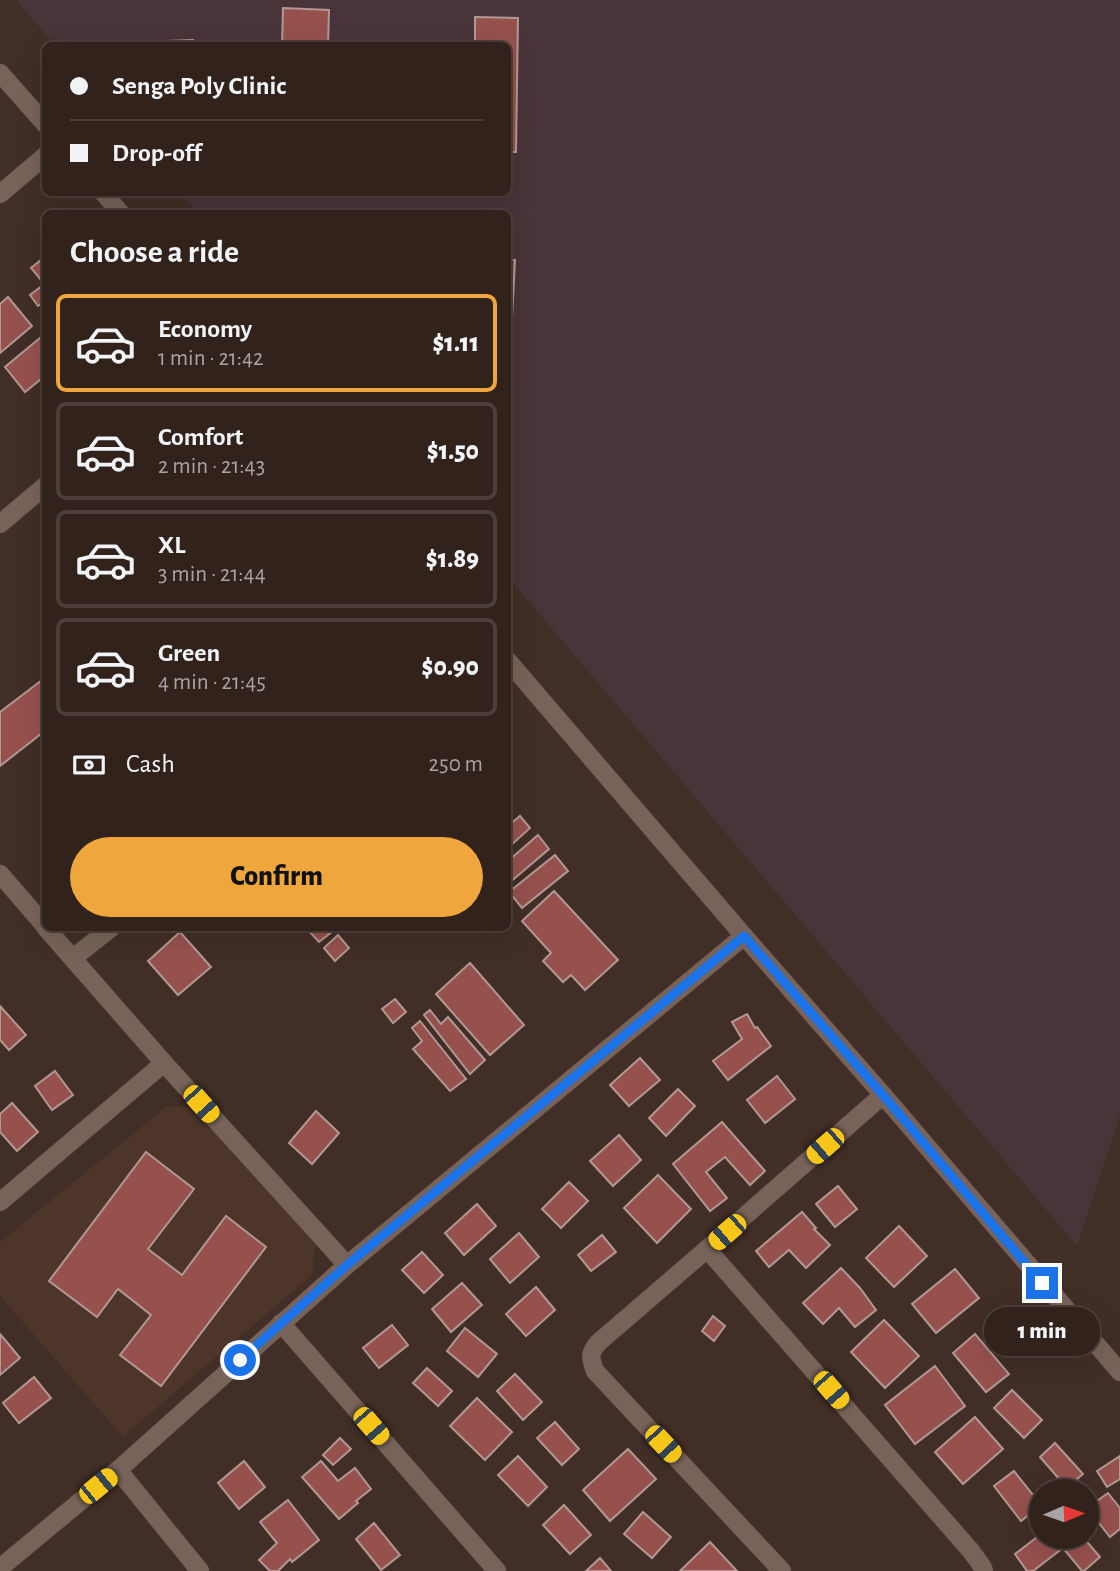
<!DOCTYPE html>
<meta charset="utf-8">
<style>
body{margin:0;font-family:"Alegreya Sans",sans-serif;background:#392a25;color:#f1f3f6;height:100vh;display:flex;flex-direction:column;font-size:26px;white-space:nowrap}
*{box-sizing:border-box;margin:0}
p{font-size:23px;color:#a8a4a3}
.icon{flex:none;width:38px;height:38px;fill:none;stroke:currentColor;stroke-width:2;stroke-linecap:round;stroke-linejoin:round}
.map{position:relative;flex:1;overflow:hidden}
.side{position:absolute;left:42px;top:210px;width:469px;height:721px;display:flex;flex-direction:column;background:#31221c;border-radius:10px;box-shadow:0 7px 28px #0002,0 0 0 2px #4c3f3b}
.side>*{flex:none}
.guide{position:absolute;left:42px;top:42px;width:469px;height:154px;border-radius:10px;box-shadow:0 7px 28px #0002,0 0 0 2px #4c3f3b;display:grid;align-content:center;height:154px;padding:0 28px;background:#31221c}
.needle{width:46px;rotate:88deg}
.fabs{position:absolute;left:1029px;top:1479px;display:grid;gap:14px}
.fabs a{display:grid;place-items:center;width:70px;height:70px;border-radius:50%;background:#31221c;box-shadow:0 7px 28px #0002,0 0 0 2px #4c3f3b;font-size:35px}
.end{position:absolute;width:32px;height:32px;margin:-16px;border:9px solid #1a73e8;background:#fff;box-shadow:0 0 0 4px #fff}
.from{border-radius:50%}
.bubble{position:absolute;height:49px;border-radius:24px;background:#31221c;box-shadow:0 7px 28px #0002,0 0 0 2px #4c3f3b;font-size:23px;font-weight:800;line-height:49px;text-align:center}
.car{position:absolute;width:21px;height:42px;margin:-21px -10px;border-radius:9px;box-shadow:0 0 5px 2px #0007;background:linear-gradient(#f5c518 24%,#345 0 40%,#f5c518 0 76%,#345 0 86%,#f5c518 0)}
.guide b{display:flex;align-items:center;gap:24px;height:66px;font-size:26px}
.guide b+b{border-top:2px solid #4c3f3b}
.guide i{width:18px;height:18px;background:#f1f3f6}
ul{padding:0;list-style:none}
li{display:flex;align-items:center;gap:21px;height:98px;margin:0 14px 10px;padding:0 14px;border:4px solid #4c3f3b;border-radius:10px}
li div{flex:1}
li b{display:block;font-size:26px}
li em{font-style:normal;font-weight:800}
li.current{border-color:#efa73d}
li>.icon{width:63px;height:63px;stroke-width:1.5}
h2{padding:0 28px;font-size:32px;line-height:84px}
.pay{display:flex;align-items:center;gap:18px;height:77px;padding:0 28px;font-size:26px}
.pay p{margin-inline-start:auto}
.cta{display:flex;gap:14px;margin-top:auto;padding:14px 28px}
.cta a{flex:1;height:80px;border-radius:42px;background:#efa73d;color:#111;font-size:28px;font-weight:800;line-height:80px;text-align:center}
.map>svg:first-child{display:block}
.built{fill:#4d3529}
.education{fill:#493439}
.building{fill:#96514d;stroke:#b19895;stroke-width:2}
.lines{fill:none;stroke-linecap:round;stroke-linejoin:round}
.street-casing{stroke:#5a4b44;stroke-width:19}
.street{stroke:#776359;stroke-width:18}
.route{stroke:#1a73e8;stroke-width:9}
</style>
<div class="map">
<svg width="1120" height="1571" viewBox="0 0 1120 1571">
<rect width="100%" height="100%" fill="#412e26"/>
<path class="built" d="M 200,1106 L 316,1241 L 312,1275 L 123,1437 L 0,1296 L 0,1242 L 166,1107 Z"/>
<path class="education" d="M 16,0 L 1120,0 L 1120,1115 L 1077,1246 L 508,577 L 508,214 L 198,213 L 180,193 L 508,192 L 508,46 L 55,45 Z"/>
<g class="building">
<path d="M 283,8 L 329,10 L 328,46 L 282,46 Z"/>
<path d="M 475,17 L 518,18 L 516,152 L 508,152 L 508,46 L 475,46 Z"/>
<path d="M 193,40 L 193,46 L 165,46 L 165,41 Z"/>
<rect x="367" y="192" width="44" height="5"/>
<path d="M 46,256 L 46,286 L 31,268 Z"/>
<path d="M 508,260 L 515,260 L 508,395 Z"/>
<path d="M 43,285 L 46,288 L 46,301 L 38,306 L 30,295 Z"/>
<path d="M 8,297 L 32,326 L 0,353 L 0,304 Z"/>
<path d="M 41,337 L 46,342 L 46,375 L 25,392 L 5,367 Z"/>
<path d="M 46,677 L 46,730 L 0,766 L 0,712 Z"/>
<path d="M 520,816 L 530,828 L 508,848 L 508,826 Z"/>
<path d="M 538,835 L 549,849 L 508,884 L 508,861 Z"/>
<path d="M 555,855 L 568,871 L 522,908 L 509,892 Z"/>
<path d="M 554,891 L 618,960 L 585,990 L 571,975 L 563,982 L 543,961 L 551,953 L 522,921 Z"/>
<path d="M 306,928 L 337,928 L 319,942 Z"/>
<path d="M 180,932 L 211,967 L 178,995 L 148,961 Z"/>
<path d="M 338,935 L 349,948 L 335,961 L 324,948 Z"/>
<path d="M 470,963 L 524,1025 L 490,1055 L 436,994 Z"/>
<path d="M 395,999 L 406,1012 L 393,1023 L 382,1009 Z"/>
<path d="M 0,1006 L 26,1035 L 9,1050 L 0,1040 Z"/>
<path d="M 430,1010 L 441,1024 L 448,1017 L 485,1060 L 470,1074 L 424,1015 Z"/>
<path d="M 747,1014 L 755,1028 L 757,1027 L 771,1046 L 728,1080 L 713,1061 L 742,1039 L 732,1022 Z"/>
<path d="M 420,1021 L 466,1079 L 450,1091 L 413,1049 L 422,1041 L 412,1028 Z"/>
<path d="M 640,1058 L 660,1080 L 629,1106 L 610,1085 Z"/>
<path d="M 55,1071 L 73,1095 L 52,1110 L 35,1086 Z"/>
<path d="M 777,1076 L 795,1099 L 765,1123 L 747,1100 Z"/>
<path d="M 678,1089 L 695,1106 L 666,1136 L 649,1118 Z"/>
<path d="M 12,1103 L 38,1132 L 17,1151 L 0,1132 L 0,1114 Z"/>
<path d="M 316,1111 L 339,1133 L 312,1164 L 289,1143 Z"/>
<path d="M 722,1122 L 765,1171 L 750,1185 L 725,1157 L 706,1172 L 727,1198 L 710,1211 L 673,1164 Z"/>
<path d="M 619,1135 L 641,1160 L 613,1186 L 590,1161 Z"/>
<path d="M 146,1152 L 194,1189 L 148,1249 L 182,1275 L 226,1216 L 266,1247 L 161,1386 L 120,1355 L 151,1315 L 118,1289 L 97,1317 L 49,1281 Z"/>
<path d="M 658,1175 L 691,1209 L 657,1243 L 624,1208 Z"/>
<path d="M 569,1182 L 588,1201 L 561,1228 L 542,1209 Z"/>
<path d="M 838,1186 L 857,1209 L 835,1227 L 816,1204 Z"/>
<path d="M 477,1204 L 496,1226 L 464,1255 L 445,1233 Z"/>
<path d="M 802,1212 L 816,1228 L 814,1229 L 830,1245 L 806,1268 L 789,1250 L 769,1267 L 756,1251 Z"/>
<path d="M 899,1226 L 927,1256 L 894,1287 L 866,1258 Z"/>
<path d="M 519,1233 L 539,1257 L 510,1283 L 490,1259 Z"/>
<path d="M 602,1235 L 616,1252 L 591,1271 L 578,1255 Z"/>
<path d="M 422,1252 L 443,1275 L 424,1293 L 402,1270 Z"/>
<path d="M 841,1268 L 860,1288 L 876,1310 L 855,1327 L 839,1308 L 823,1324 L 803,1303 Z"/>
<path d="M 955,1269 L 979,1298 L 936,1333 L 912,1304 Z"/>
<path d="M 462,1283 L 482,1305 L 451,1332 L 432,1309 Z"/>
<path d="M 536,1287 L 555,1310 L 526,1336 L 506,1314 Z"/>
<path d="M 713,1316 L 725,1326 L 714,1341 L 702,1331 Z"/>
<path d="M 884,1320 L 919,1356 L 885,1388 L 851,1352 Z"/>
<path d="M 392,1325 L 408,1345 L 379,1368 L 363,1348 Z"/>
<path d="M 465,1328 L 497,1354 L 478,1377 L 447,1351 Z"/>
<path d="M 0,1334 L 20,1358 L 0,1375 Z"/>
<path d="M 975,1334 L 1009,1374 L 986,1392 L 953,1353 Z"/>
<path d="M 935,1366 L 965,1406 L 915,1444 L 885,1405 Z"/>
<path d="M 427,1368 L 452,1391 L 438,1406 L 413,1383 Z"/>
<path d="M 515,1374 L 542,1402 L 523,1420 L 497,1391 Z"/>
<path d="M 34,1377 L 51,1398 L 19,1423 L 3,1403 Z"/>
<path d="M 1012,1390 L 1042,1420 L 1024,1438 L 994,1408 Z"/>
<path d="M 477,1398 L 512,1432 L 485,1460 L 450,1426 Z"/>
<path d="M 975,1417 L 1003,1449 L 963,1484 L 935,1452 Z"/>
<path d="M 555,1422 L 579,1449 L 562,1465 L 537,1438 Z"/>
<path d="M 340,1438 L 351,1449 L 333,1465 L 323,1455 Z"/>
<path d="M 1055,1443 L 1083,1474 L 1067,1488 L 1040,1457 Z"/>
<path d="M 628,1449 L 656,1479 L 610,1521 L 583,1490 Z"/>
<path d="M 518,1456 L 547,1487 L 528,1506 L 498,1475 Z"/>
<path d="M 1120,1456 L 1120,1479 L 1107,1487 L 1097,1471 Z"/>
<path d="M 244,1461 L 265,1487 L 239,1509 L 218,1483 Z"/>
<path d="M 321,1461 L 338,1481 L 355,1468 L 371,1489 L 356,1501 L 358,1503 L 339,1519 L 302,1477 Z"/>
<path d="M 1014,1471 L 1041,1505 L 1021,1521 L 994,1486 Z"/>
<path d="M 1108,1493 L 1120,1508 L 1120,1529 L 1110,1537 L 1087,1508 Z"/>
<path d="M 288,1500 L 319,1540 L 292,1562 L 290,1559 L 278,1571 L 270,1571 L 259,1560 L 277,1543 L 260,1522 Z"/>
<path d="M 564,1505 L 591,1535 L 570,1554 L 543,1525 Z"/>
<path d="M 643,1512 L 671,1537 L 652,1558 L 624,1534 Z"/>
<path d="M 374,1523 L 400,1555 L 381,1570 L 356,1539 Z"/>
<path d="M 1041,1534 L 1041,1536 L 1082,1536 L 1100,1557 L 1084,1571 L 1082,1571 L 1063,1548 L 1033,1571 L 1027,1571 L 1015,1554 Z"/>
<path d="M 710,1542 L 737,1571 L 680,1571 Z"/>
<path d="M 600,1558 L 611,1571 L 586,1571 Z"/>
</g>
<g class="lines">
<g class="street-casing">
<g id="street">
<path d="M 0,73 L 46,125"/>
<path d="M 103,192 L 121,214"/>
<path d="M 0,194 L 46,155"/>
<path d="M 0,524 L 46,485"/>
<path d="M 508,661 L 744,936 L 883,1095 L 1120,1372"/>
<path d="M 0,874 L 46,927"/>
<path d="M 46,928 L 164,1063 L 347,1265"/>
<path d="M 73,958 L 111,928"/>
<path d="M 0,1202 L 164,1063"/>
<path d="M 707,1249 L 971,1551 L 982,1566 L 984,1571"/>
<path d="M 281,1323 L 497,1571"/>
<path d="M 118,1470 L 200,1571"/>
<path d="M 0,1568 L 118,1470 L 347,1265 L 744,936"/>
<path d="M 782,1571 L 595,1371 C 590,1357 589,1353 599,1342 L 707,1249 L 883,1095"/>
</g>
</g>
<use href="#street" class="street"/>
</g>
<g class="lines">
<path class="route" d="M 240,1360 L 347,1265 L 744,936 L 883,1095 L 1042,1283"/>
</g>
</svg>
<div class="fabs">
<a><svg class="needle" viewBox="-14 -14 28 28"><path d="M0-13l5 13h-10z" fill="#e53935"/><path d="M0 13l5-13h-10z" fill="#a8a4a3"/></svg></a>
</div>
<i class="end from" style="left:240px;top:1360px"></i>
<i class="end" style="left:1042px;top:1283px"></i>
<div class="bubble" style="left:984px;top:1307px;width:116px">1 min</div>
<i class="car" style="left:201px;top:1104px;rotate:138deg"></i>
<i class="car" style="left:825px;top:1146px;rotate:229deg"></i>
<i class="car" style="left:727px;top:1232px;rotate:229deg"></i>
<i class="car" style="left:831px;top:1390px;rotate:139deg"></i>
<i class="car" style="left:371px;top:1426px;rotate:139deg"></i>
<i class="car" style="left:663px;top:1444px;rotate:137deg"></i>
<i class="car" style="left:98px;top:1486px;rotate:51deg"></i>
<div class="guide">
<b><i class="from"></i>Senga Poly Clinic</b>
<b><i></i>Drop-off</b>
</div>
<section class="side">
<h2>Choose a ride</h2>
<ul>
<li class="current"><svg class="icon" aria-label="car" viewBox="0 0 24 24"><path d="M5 17H2v-5l4-1 3-4h7l3 4 3 1v5h-3M9 17h6M6 11h13"/><circle cx="7" cy="17" r="2"/><circle cx="17" cy="17" r="2"/></svg><div><b>Economy</b><p>1 min · 21:42</p></div><em>$1.11</em></li>
<li><svg class="icon" aria-label="car" viewBox="0 0 24 24"><path d="M5 17H2v-5l4-1 3-4h7l3 4 3 1v5h-3M9 17h6M6 11h13"/><circle cx="7" cy="17" r="2"/><circle cx="17" cy="17" r="2"/></svg><div><b>Comfort</b><p>2 min · 21:43</p></div><em>$1.50</em></li>
<li><svg class="icon" aria-label="car" viewBox="0 0 24 24"><path d="M5 17H2v-5l4-1 3-4h7l3 4 3 1v5h-3M9 17h6M6 11h13"/><circle cx="7" cy="17" r="2"/><circle cx="17" cy="17" r="2"/></svg><div><b>XL</b><p>3 min · 21:44</p></div><em>$1.89</em></li>
<li><svg class="icon" aria-label="car" viewBox="0 0 24 24"><path d="M5 17H2v-5l4-1 3-4h7l3 4 3 1v5h-3M9 17h6M6 11h13"/><circle cx="7" cy="17" r="2"/><circle cx="17" cy="17" r="2"/></svg><div><b>Green</b><p>4 min · 21:45</p></div><em>$0.90</em></li>
</ul>
<div class="pay"><svg class="icon" aria-label="cash" viewBox="0 0 24 24"><path d="M3 7h18v10H3z"/><circle cx="12" cy="12" r="2"/></svg>Cash<p>250 m</p></div>
<div class="cta"><a>Confirm</a></div>
</section>
</div>
